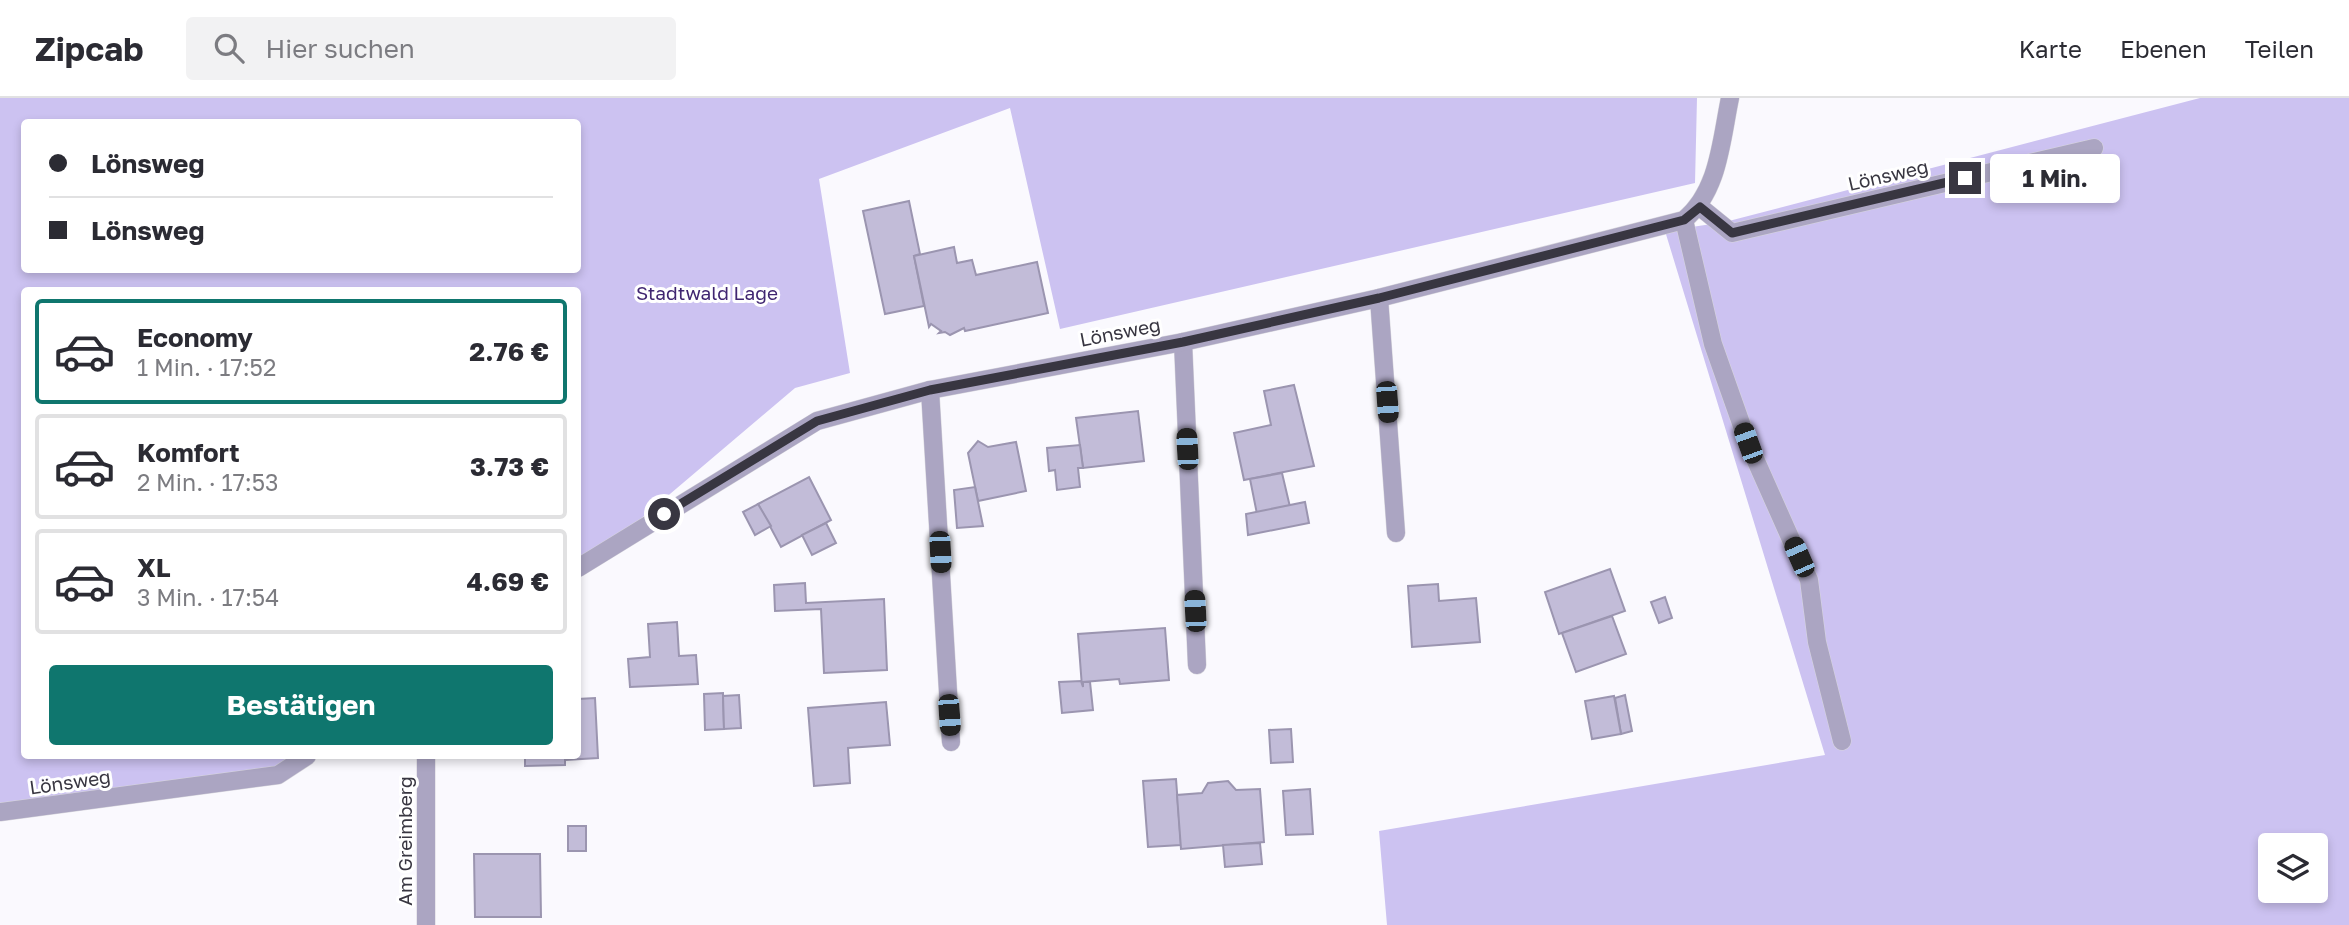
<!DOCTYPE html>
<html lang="de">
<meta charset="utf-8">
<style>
body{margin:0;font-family:"Golos Text",sans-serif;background:#f2f2f3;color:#2b2b33;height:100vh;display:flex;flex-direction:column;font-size:26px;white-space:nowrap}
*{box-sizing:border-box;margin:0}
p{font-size:23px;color:#7c7c81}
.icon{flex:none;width:38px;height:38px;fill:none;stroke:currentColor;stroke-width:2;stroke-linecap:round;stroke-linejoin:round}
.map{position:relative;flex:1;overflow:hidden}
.sheet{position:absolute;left:21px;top:189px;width:560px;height:472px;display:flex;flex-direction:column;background:#fff;border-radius:7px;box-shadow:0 4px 10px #0003}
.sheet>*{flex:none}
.top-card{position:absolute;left:21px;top:21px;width:560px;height:154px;border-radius:7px;box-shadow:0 4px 10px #0003;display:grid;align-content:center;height:154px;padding:0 28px;background:#fff}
.controls{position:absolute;left:2258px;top:735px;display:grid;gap:14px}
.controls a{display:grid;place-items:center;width:70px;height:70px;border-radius:7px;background:#fff;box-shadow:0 4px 10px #0003;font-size:35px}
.end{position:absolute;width:32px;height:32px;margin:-16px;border:9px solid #383641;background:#fff;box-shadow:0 0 0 4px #fff}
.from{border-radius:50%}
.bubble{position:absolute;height:49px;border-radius:7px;background:#fff;box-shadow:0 4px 10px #0003;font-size:23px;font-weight:700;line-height:49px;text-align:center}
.car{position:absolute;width:21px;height:42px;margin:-21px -10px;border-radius:9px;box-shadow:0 0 5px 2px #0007;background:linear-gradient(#222 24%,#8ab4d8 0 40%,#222 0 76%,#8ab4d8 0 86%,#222 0)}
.top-card b{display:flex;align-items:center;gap:24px;height:66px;font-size:26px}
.top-card b+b{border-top:2px solid #e1e1e2}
.top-card i{width:18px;height:18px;background:#2b2b33}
ul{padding:12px 0 0;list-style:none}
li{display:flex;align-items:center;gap:21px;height:105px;margin:0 14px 10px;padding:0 14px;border:4px solid #e1e1e2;border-radius:7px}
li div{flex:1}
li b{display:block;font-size:26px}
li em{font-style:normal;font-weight:700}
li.on{border-color:#0f766e}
li>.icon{width:63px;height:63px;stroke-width:1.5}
.button{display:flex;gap:14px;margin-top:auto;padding:14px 28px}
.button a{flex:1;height:80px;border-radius:7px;background:#0f766e;color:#fff;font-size:28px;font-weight:700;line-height:80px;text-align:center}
header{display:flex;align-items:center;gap:42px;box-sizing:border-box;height:98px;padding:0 35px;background:#fff;border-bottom:2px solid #e1e1e2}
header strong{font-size:33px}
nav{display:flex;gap:38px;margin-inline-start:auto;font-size:24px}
.search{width:490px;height:63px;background:#f2f2f3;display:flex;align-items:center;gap:18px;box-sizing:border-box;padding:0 24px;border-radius:7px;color:#7c7c81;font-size:26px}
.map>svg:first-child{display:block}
.green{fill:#ccc2f1;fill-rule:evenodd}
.building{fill:#c2bcd8;stroke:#9b95b0;stroke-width:2}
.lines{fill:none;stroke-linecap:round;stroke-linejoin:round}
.minor-casing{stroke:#d7d6dc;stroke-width:19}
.minor{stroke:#aba5c2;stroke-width:18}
.route{stroke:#383641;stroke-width:9}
.labels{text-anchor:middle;stroke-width:6;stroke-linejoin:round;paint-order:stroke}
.street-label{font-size:19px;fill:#383641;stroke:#fff}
.park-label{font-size:19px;fill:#402671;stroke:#fff}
</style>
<header>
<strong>Zipcab</strong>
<div class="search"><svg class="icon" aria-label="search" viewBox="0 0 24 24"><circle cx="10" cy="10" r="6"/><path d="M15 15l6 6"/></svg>Hier suchen</div>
<nav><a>Karte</a><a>Ebenen</a><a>Teilen</a></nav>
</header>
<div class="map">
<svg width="2349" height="827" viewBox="0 0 2349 827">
<rect width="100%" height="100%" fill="#faf9fe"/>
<g class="green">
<path d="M 0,0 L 1697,0 L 1695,85 L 1060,231 L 1010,10 L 819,81 L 850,275 L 795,290 L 578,474 L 578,192 L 24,192 L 24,658 L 301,658 L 250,683 L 0,710 ZM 24,24 L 578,24 L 578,172 L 24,172 Z"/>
<path d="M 2200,0 L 2349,0 L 2349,827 L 1387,827 L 1379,733 L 1825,657 L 1665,133 L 1725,124 ZM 2270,747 L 2315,747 L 2315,793 L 2270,793 Z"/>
</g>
<g class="building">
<path d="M 909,103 L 920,156 L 914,158 L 924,208 L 885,216 L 863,113 Z"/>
<path d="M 954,149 L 957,165 L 972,162 L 976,177 L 1037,164 L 1048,215 L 965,233 L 964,230 L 950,237 L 945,234 L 939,235 L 941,233 L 931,226 L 929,229 L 914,158 Z"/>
<path d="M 1294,287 L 1314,368 L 1244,382 L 1234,335 L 1271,327 L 1264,293 Z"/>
<path d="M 1138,313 L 1144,363 L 1083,370 L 1076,320 Z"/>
<path d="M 978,343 L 988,349 L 1016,344 L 1026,393 L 978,403 L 968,355 Z"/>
<path d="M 1080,347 L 1083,370 L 1078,370 L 1080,389 L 1057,392 L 1055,372 L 1049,373 L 1047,350 Z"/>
<path d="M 1282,375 L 1290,409 L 1257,416 L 1250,381 Z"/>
<path d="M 809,379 L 831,422 L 781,449 L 758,406 Z"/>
<path d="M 975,389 L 983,428 L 957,430 L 954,392 Z"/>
<path d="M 1305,404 L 1309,425 L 1248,437 L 1246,416 Z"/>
<path d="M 758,406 L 771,428 L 755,437 L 743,414 Z"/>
<path d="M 826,425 L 836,445 L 812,457 L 802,437 Z"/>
<path d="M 1610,471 L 1625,513 L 1559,536 L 1545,494 Z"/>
<path d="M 805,485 L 806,505 L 884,501 L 887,572 L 824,575 L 821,511 L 775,513 L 774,487 Z"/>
<path d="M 1438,486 L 1439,503 L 1476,500 L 1480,544 L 1412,549 L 1408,488 Z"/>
<path d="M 1665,499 L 1672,520 L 1659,525 L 1651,504 Z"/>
<path d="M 1612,518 L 1626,556 L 1576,574 L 1562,535 Z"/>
<path d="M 677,524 L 679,558 L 696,557 L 698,586 L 630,589 L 628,561 L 650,559 L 648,526 Z"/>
<path d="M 1165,530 L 1169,582 L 1120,586 L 1119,581 L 1083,584 L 1082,589 L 1078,536 Z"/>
<path d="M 1081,583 L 1083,589 L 1083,584 L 1090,584 L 1093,612 L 1062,615 L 1059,584 Z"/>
<path d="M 723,595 L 724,631 L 705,632 L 704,596 Z"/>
<path d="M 739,597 L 741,630 L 724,631 L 723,598 Z"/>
<path d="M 1625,597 L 1632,633 L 1621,636 L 1615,600 Z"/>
<path d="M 1614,598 L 1621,636 L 1592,641 L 1585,603 Z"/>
<path d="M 595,600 L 598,660 L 565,662 L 565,667 L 525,668 L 525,658 L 578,658 L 578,601 Z"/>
<path d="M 886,604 L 890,647 L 848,650 L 850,685 L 814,688 L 808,610 Z"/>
<path d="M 1291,631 L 1293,664 L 1271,665 L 1269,632 Z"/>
<path d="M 1176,681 L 1181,747 L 1148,749 L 1143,683 Z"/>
<path d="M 1228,683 L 1236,692 L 1260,691 L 1264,744 L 1181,751 L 1177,697 L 1202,695 L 1208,685 Z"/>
<path d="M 1310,691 L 1313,736 L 1286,737 L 1283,693 Z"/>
<rect x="568" y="728" width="18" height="25"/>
<path d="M 1260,745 L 1262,766 L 1225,769 L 1223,747 Z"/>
<path d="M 474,756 L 540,756 L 541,819 L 475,819 Z"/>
</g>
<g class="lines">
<g class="minor-casing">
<g id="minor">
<path d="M 1700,109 L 1732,135 L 2094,50"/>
<path d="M 1684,122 L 1713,246 L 1748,345 L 1809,482 L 1817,544 L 1842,643"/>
<path d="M 1379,200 L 1396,435"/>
<path d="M 1183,244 L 1197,567"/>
<path d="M 930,292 L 951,644"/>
<path d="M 578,470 L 817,323 L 930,292 L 1183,244 L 1379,200 L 1684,122 C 1719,93 1721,43 1730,0"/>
<path d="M 426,658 L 426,827"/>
<path d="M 0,714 L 278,677 L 307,658"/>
</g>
</g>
<use href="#minor" class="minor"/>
</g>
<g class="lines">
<path class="route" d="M 664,416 L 817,323 L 930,292 L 1183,244 L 1379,200 L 1684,122 L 1700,109 L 1732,135 L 1965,80"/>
</g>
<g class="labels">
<g class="street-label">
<text transform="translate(1888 77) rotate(-13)" y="7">Lönsweg</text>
<text transform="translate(1120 234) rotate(-11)" y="7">Lönsweg</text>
<text transform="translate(70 684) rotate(-8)" y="7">Lönsweg</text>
<text transform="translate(405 743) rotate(-90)" y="7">Am Greimberg</text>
</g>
<g class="park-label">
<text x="707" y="202">Stadtwald Lage</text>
</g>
</g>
</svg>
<div class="controls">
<a><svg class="icon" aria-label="layers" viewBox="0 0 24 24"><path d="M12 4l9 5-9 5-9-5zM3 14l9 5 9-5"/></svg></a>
</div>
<i class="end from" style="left:664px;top:416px"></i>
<i class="end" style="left:1965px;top:80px"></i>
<div class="bubble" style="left:1990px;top:56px;width:130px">1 Min.</div>
<i class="car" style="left:1387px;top:304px;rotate:176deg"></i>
<i class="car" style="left:1748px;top:345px;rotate:340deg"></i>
<i class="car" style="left:1187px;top:351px;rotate:357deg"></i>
<i class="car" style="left:940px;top:454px;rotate:177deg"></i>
<i class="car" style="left:1799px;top:459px;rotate:336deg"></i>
<i class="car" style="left:1195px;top:513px;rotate:357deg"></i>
<i class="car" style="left:949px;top:617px;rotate:176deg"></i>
<div class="top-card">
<b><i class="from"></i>Lönsweg</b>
<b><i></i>Lönsweg</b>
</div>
<section class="sheet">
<ul>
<li class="on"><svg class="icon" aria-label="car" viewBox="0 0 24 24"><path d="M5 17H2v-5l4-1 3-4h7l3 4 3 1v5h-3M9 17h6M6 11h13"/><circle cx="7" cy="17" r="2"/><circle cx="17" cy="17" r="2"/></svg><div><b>Economy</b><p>1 Min. · 17:52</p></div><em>2.76 €</em></li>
<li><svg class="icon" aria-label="car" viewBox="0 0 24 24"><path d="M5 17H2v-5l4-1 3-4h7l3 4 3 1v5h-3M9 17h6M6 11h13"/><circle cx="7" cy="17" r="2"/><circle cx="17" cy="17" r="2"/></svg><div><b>Komfort</b><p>2 Min. · 17:53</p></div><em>3.73 €</em></li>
<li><svg class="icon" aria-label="car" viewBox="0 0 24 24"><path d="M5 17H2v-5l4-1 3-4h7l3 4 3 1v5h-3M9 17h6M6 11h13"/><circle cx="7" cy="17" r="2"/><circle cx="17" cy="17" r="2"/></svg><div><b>XL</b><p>3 Min. · 17:54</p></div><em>4.69 €</em></li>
</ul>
<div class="button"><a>Bestätigen</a></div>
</section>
</div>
